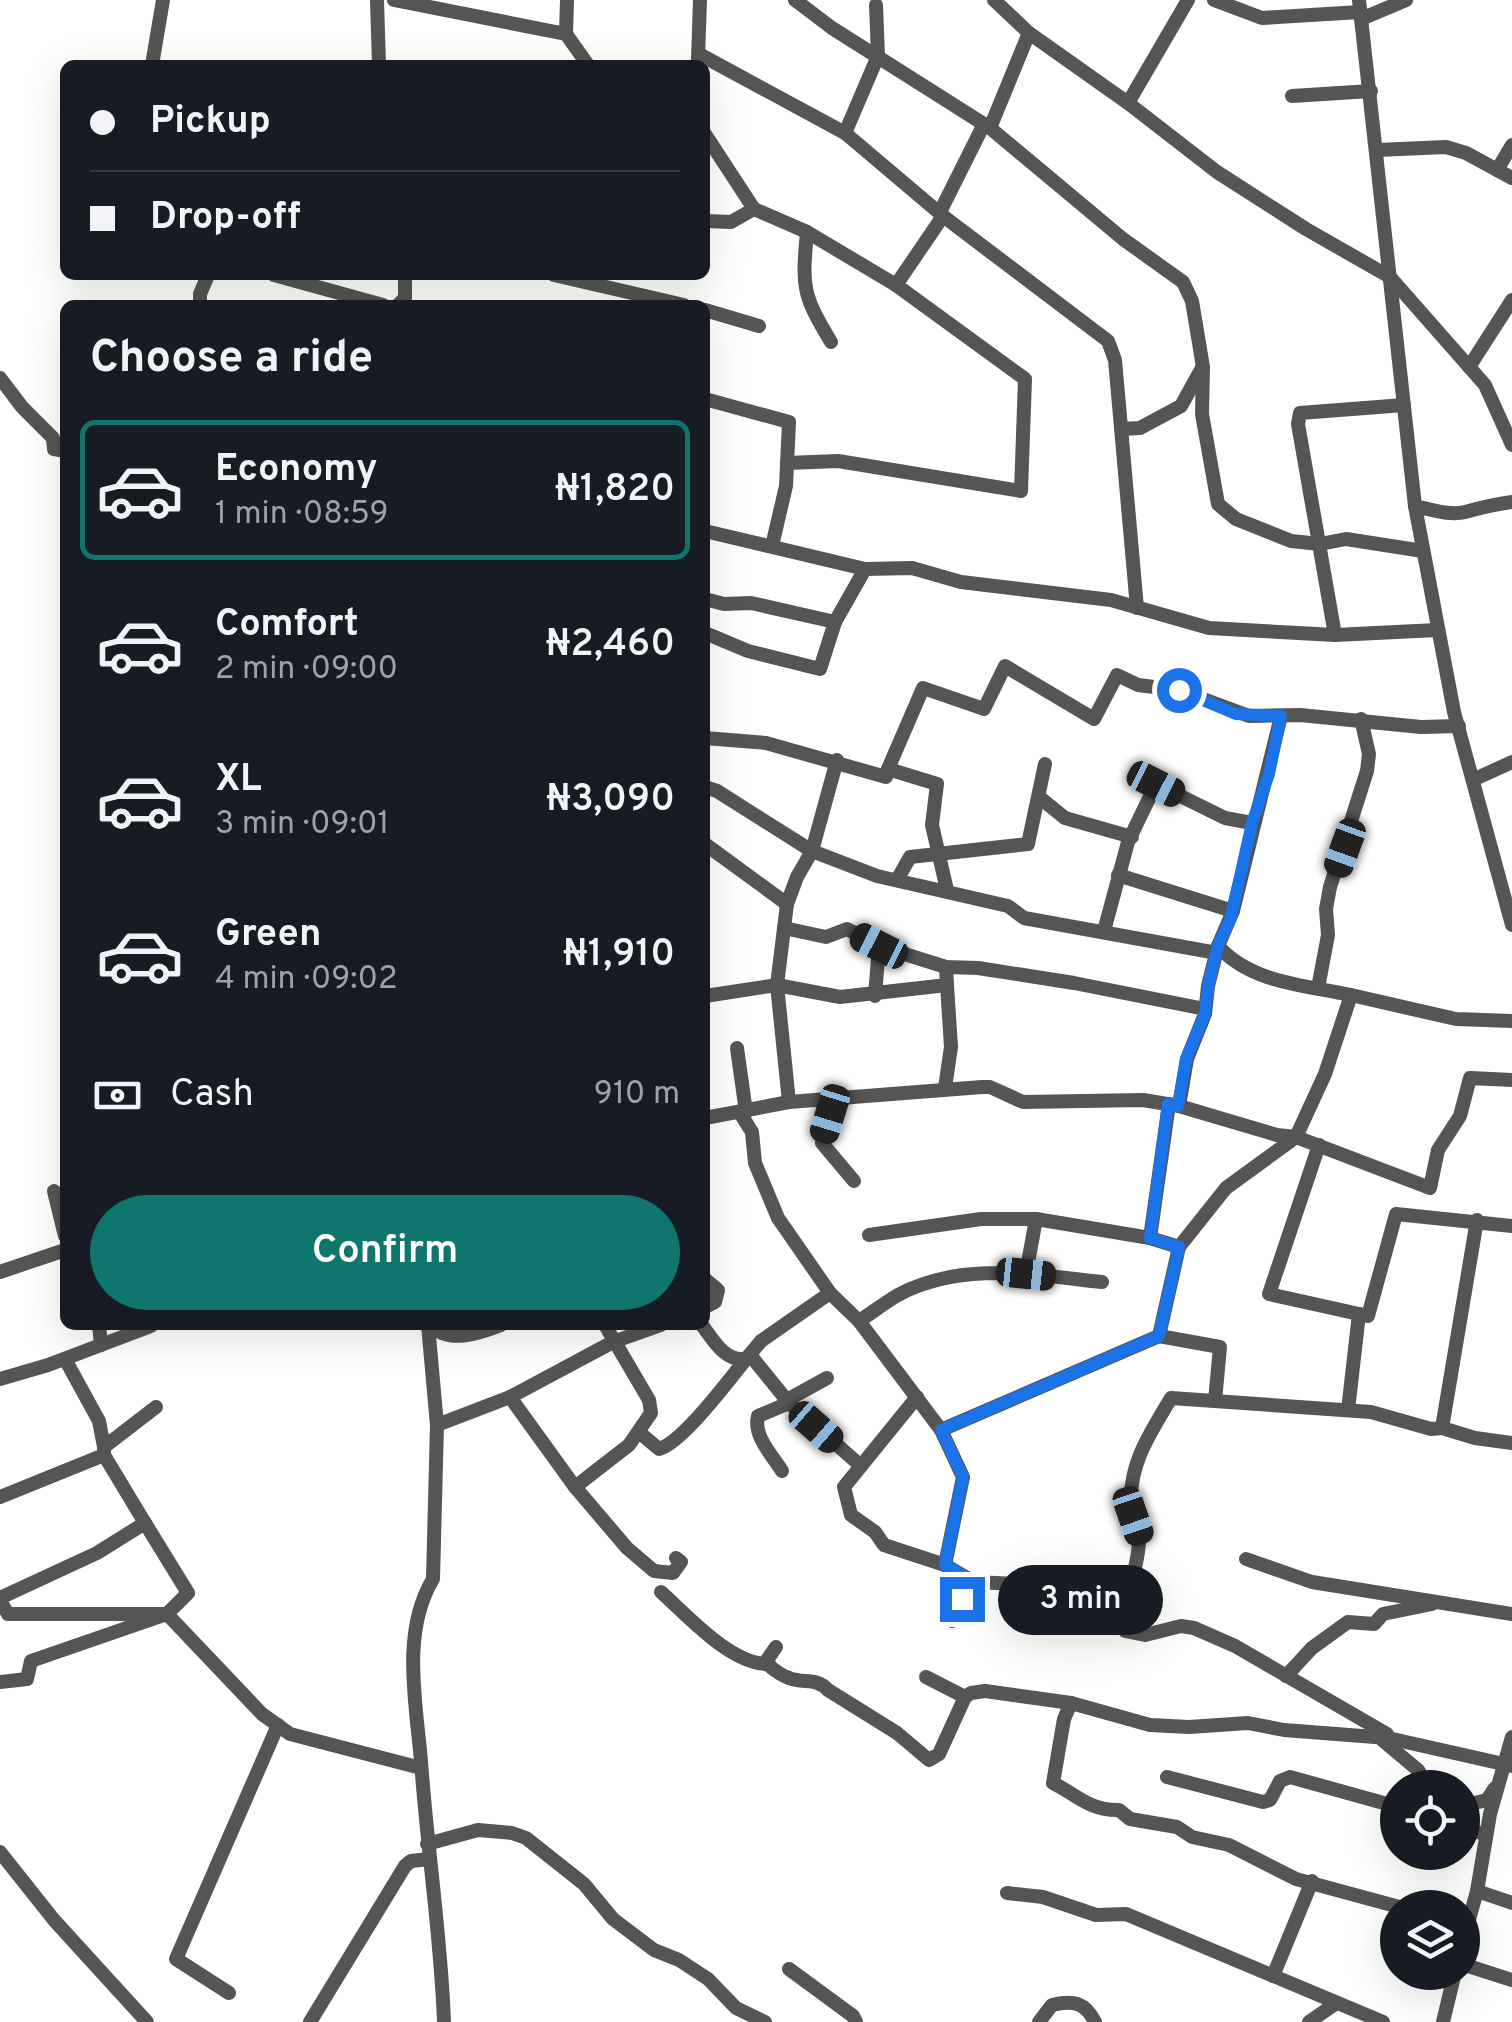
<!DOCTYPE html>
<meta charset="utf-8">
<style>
body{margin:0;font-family:Overpass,sans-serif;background:#242831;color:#f1f3f6;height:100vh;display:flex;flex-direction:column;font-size:38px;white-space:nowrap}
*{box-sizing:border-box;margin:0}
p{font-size:32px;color:#9ea1a6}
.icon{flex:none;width:55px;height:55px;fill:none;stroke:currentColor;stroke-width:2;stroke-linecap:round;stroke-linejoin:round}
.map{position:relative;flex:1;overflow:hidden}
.sheet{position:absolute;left:60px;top:300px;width:650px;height:1030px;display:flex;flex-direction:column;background:#171b24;border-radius:15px;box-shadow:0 10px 40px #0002}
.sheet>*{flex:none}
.banner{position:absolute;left:60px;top:60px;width:650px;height:220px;border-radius:15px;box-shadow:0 10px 40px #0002;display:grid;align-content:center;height:220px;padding:0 30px;background:#171b24}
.tools{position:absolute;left:1380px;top:1770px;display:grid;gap:20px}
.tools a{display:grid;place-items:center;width:100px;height:100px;border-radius:50%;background:#171b24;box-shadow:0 10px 40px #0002;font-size:50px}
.end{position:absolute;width:45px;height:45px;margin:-22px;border:12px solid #1a73e8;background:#fff;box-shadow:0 0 0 5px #fff}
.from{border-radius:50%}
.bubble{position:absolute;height:70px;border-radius:35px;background:#171b24;box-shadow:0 10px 40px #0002;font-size:32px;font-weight:600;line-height:70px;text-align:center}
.car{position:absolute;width:30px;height:60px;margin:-30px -15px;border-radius:12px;box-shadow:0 0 8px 2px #0007;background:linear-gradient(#222 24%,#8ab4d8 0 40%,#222 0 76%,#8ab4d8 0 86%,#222 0)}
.banner b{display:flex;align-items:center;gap:35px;height:95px;font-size:38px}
.banner b+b{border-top:2px solid #363941}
.banner i{width:25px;height:25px;background:#f1f3f6}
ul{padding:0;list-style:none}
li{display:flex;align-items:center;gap:30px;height:140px;margin:0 20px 15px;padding:0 10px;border:5px solid transparent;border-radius:15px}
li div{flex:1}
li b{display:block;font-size:38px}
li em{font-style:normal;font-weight:600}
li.on{border-color:#0f766e}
li>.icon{width:90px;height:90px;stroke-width:1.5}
h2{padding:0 30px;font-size:45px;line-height:120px}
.pay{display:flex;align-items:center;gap:25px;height:110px;padding:0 30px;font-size:38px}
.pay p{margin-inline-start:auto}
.action{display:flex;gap:20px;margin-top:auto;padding:20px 30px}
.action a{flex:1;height:115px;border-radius:60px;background:#0f766e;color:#fff;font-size:40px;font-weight:600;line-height:115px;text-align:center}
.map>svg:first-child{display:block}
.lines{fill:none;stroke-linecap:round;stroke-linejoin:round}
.minor{stroke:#555;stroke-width:14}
.route{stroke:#1a73e8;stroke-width:12}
</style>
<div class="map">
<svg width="1512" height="2022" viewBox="0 0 1512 2022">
<rect width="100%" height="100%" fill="#fff"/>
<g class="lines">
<g class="minor">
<path d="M 377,0 L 379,65"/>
<path d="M 394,0 L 566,34 L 567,0"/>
<path d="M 795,0 L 832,28 L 990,128 L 1029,33"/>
<path d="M 994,0 L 1029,33 L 1128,103 L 1217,172 L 1306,229 L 1390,277 L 1485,385 L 1512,445"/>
<path d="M 1214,0 L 1262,18 L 1360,12"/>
<path d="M 1359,0 L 1415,506 L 1454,712 L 1512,925"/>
<path d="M 1361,19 L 1406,0"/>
<path d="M 566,34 L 588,65"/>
<path d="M 699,54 L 845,133 L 943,216 L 1108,341 L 1115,360 L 1137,608"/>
<path d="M 698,59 L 700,0"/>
<path d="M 152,65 L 163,0"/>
<path d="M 1292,96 L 1371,91"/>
<path d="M 1128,103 L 1188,0"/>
<path d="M 990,128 L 1123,239 L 1183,282 L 1192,301 L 1203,367 L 1202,414 L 1218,504 L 1236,519 L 1291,541 L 1320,544 L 1346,539 L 1423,551"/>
<path d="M 845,133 L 878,56 L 876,5"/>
<path d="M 705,134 L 754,209"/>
<path d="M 1377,150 L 1446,147 L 1466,153 L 1512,178"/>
<path d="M 1497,170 L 1512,145"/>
<path d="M 940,212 L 984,124"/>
<path d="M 705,221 L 731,222 L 754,209 L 807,232 L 896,285"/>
<path d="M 807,232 C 802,287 802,294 831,342"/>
<path d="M 274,275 L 383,305"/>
<path d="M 554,275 L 684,305"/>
<path d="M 200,305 L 200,294 L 208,275"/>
<path d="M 398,305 L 405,298 L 405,275"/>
<path d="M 705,310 L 759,326"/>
<path d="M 1469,367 L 1512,300"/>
<path d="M 0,378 L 22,407 L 53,438 L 54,449 L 65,451"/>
<path d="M 705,399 L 789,422 L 786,486 L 772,546"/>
<path d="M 1121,429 L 1140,428 L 1181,406 L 1202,368"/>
<path d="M 787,463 L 838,461 L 1021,491 L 1025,379 L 896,285 L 943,216"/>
<path d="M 1415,506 C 1429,509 1450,516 1465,512 C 1480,508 1496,504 1512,502"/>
<path d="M 705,531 L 865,569 L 912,568 L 961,582 L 1111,600 L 1209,628 L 1335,635 L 1437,630"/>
<path d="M 705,599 L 724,604 L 751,603 L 835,622 L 820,669 L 748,651 L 705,633"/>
<path d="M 835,622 L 865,569"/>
<path d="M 1335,635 L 1298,424 L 1300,413 L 1404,405"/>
<path d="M 705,738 L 766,743 L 886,777 L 888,769 L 937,784 L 932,825 L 947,890"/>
<path d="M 888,769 L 923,688 L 984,709 L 1005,666 L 1094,719 L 1117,675 L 1138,685 L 1179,690 L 1249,716 L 1300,715 L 1421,727 L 1459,726"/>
<path d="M 1475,779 L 1512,762"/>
<path d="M 705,787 L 717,791 L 812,851 L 877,876 L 1008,906 L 1024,918 L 1217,953"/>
<path d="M 1039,797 L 1065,818 L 1132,837"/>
<path d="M 705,844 L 787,904"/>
<path d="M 1118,875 L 1233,911"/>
<path d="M 897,880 L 910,857 L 1028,844 L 1045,764"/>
<path d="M 784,928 L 826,937 L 847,929 L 879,946"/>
<path d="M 1104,931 L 1128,842 L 1156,784 L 1225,818 L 1252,823"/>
<path d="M 1218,946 C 1251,983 1304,985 1351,995"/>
<path d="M 1318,988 L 1328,935 L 1326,909 L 1330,887 L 1367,771 L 1369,754 L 1361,719"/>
<path d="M 705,996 L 777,985 L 840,997 L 947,985 L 946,967"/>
<path d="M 875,996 L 879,946 L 946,967 L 978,968 L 1074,983 L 1205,1009"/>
<path d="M 737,1048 L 746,1112"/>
<path d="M 945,1088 L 951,1047 L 947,985"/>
<path d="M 845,1098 L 831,1115 L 822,1143 L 854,1181"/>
<path d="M 789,1102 L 777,985 L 787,904 L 797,877 L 812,851 L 837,760"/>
<path d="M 1179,1106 L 1187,1059 L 1205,1014 L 1208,986 L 1218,946 L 1233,911 L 1281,716"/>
<path d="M 740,1113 L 752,1132 L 755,1163 L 778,1218 L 830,1293 L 859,1321 L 941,1430 L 963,1477 L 945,1565 L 974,1582 L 1019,1584 L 1050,1580 L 1074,1597 L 1116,1616 L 1125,1631 L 1145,1635 L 1181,1626 L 1194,1628 L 1235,1646 L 1387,1734 L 1388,1738 L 1512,1766"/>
<path d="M 705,1118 L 789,1102 L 982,1087 L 990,1087 L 1023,1102 L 1143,1100 L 1179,1106 L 1277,1135 L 1296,1137 L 1430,1188 L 1438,1150 L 1460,1116 L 1470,1078 L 1512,1080"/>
<path d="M 1319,1145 L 1269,1294 L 1368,1316 L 1396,1214 L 1512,1226"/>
<path d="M 54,1191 L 65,1236"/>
<path d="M 869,1235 L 981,1219 L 1036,1219"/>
<path d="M 1150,1238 L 1169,1104"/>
<path d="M 1179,1247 L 1226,1188 L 1296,1137 L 1325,1074 L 1351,995 L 1456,1019 L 1512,1021"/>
<path d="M 0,1272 L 65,1250"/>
<path d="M 705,1279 L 718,1290 L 715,1302 L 705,1307"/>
<path d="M 859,1321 C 872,1313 884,1303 898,1295 C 961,1261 1034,1275 1102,1282"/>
<path d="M 99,1325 L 101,1345"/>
<path d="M 428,1325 L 437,1425 L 433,1579 C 401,1632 416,1702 421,1761 C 427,1848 441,1935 444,2022"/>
<path d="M 430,1325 C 449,1344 478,1334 501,1325"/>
<path d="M 702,1325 C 713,1340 725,1362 746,1359 L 761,1341 L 830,1293"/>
<path d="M 1159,1336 L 1220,1347 L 1215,1401"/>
<path d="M 751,1356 L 789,1403 L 861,1466"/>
<path d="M 65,1359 L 99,1421 L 104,1447 L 156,1407"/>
<path d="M 0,1379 L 48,1365 L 151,1326"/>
<path d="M 510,1397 L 575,1487 L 629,1445 L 651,1413 L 649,1400 L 605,1325"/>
<path d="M 917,1397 L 844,1487 L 851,1515 L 875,1532 L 884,1545 L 945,1565"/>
<path d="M 787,1400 L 827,1378"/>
<path d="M 1348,1410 L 1359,1314"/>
<path d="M 437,1425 L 510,1397 L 613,1342 L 661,1325"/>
<path d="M 1442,1428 L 1477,1220"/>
<path d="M 941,1430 L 1159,1336 L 1179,1247 L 1150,1238 L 1036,1219 L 1026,1274"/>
<path d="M 640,1433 L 659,1449 C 682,1443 729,1380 746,1359"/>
<path d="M 782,1471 C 772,1455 753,1436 758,1416 L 789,1403"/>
<path d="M 575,1487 L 627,1548 L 654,1571 L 673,1573 L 681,1562 L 676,1558"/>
<path d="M 0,1497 L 104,1455 L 104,1448"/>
<path d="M 1246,1559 L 1312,1582 L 1512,1614"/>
<path d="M 661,1592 C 687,1615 731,1665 769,1664 L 767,1660 L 776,1647"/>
<path d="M 0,1598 L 97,1553 L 145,1523 L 104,1455"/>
<path d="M 0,1601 L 8,1614 L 167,1614 L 188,1593 L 145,1523"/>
<path d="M 1116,1616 L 1126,1610 C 1129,1587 1138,1565 1139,1542 C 1140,1529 1132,1518 1131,1504 C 1129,1463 1151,1432 1171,1398 L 1371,1412 L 1431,1429 L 1442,1428 L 1475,1438 L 1512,1443"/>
<path d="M 952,1621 L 974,1582"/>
<path d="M 767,1664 C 774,1670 780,1675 789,1678 C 804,1684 816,1677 828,1690 L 897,1733 L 929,1760 L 939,1754 L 965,1697 L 971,1693 L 985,1691 L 1071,1703 L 1150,1725 L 1189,1727 L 1248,1723 L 1284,1730 L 1388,1738"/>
<path d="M 1286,1676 L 1312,1648 L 1348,1622 L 1374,1624 L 1383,1614 L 1432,1604"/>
<path d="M 926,1677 L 965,1697"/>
<path d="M 0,1682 L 27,1679 L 31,1661 L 167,1614 L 262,1714 L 290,1734 L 421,1768"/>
<path d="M 1071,1703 L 1064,1719 L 1053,1783 C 1077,1795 1090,1811 1119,1810 L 1130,1819 L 1177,1827 L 1192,1837 L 1229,1845 L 1296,1879 L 1403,1908"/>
<path d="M 1381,1739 L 1418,1770 L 1428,1788"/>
<path d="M 1167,1777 L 1263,1802 L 1270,1800 L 1280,1781 L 1290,1777 L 1398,1807"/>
<path d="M 1462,1806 L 1487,1800 L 1495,1788"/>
<path d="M 1462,1829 L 1486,1834"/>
<path d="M 427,1844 L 478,1830 L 512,1833 L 526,1838 L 584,1884 L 613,1919 L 654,1950 L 679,1960 L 708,1979 L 736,2008 L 765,2022"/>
<path d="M 0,1852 L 54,1920 L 147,2022"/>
<path d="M 1477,1891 L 1512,1903"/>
<path d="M 1007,1893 L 1043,1897 L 1096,1915 L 1126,1914 L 1383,2022"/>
<path d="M 1462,1945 L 1477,1891 L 1490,1814 L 1512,1737"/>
<path d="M 1462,1964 L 1512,1980"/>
<path d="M 789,1969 L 853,2016 L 856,2022"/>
<path d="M 1273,1976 L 1312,1881"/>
<path d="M 229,1993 L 176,1959 L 278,1725"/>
<path d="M 310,2022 L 405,1866 L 411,1861 L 429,1859"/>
<path d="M 1039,2022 L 1052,2005 C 1073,2000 1085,2002 1095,2022"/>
<path d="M 1309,2022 L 1335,2004"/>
<path d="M 1443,2022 L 1455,1972"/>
</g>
</g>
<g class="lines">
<path class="route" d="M 962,1599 L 974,1582 L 945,1565 L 963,1477 L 941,1430 L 1159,1336 L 1179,1247 L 1150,1238 L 1168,1104 L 1178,1106 L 1186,1059 L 1205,1014 L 1208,986 L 1218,946 L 1231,917 L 1252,823 L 1269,774 L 1281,716 L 1236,714 L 1179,690"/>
</g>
</svg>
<div class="tools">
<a><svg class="icon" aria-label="locate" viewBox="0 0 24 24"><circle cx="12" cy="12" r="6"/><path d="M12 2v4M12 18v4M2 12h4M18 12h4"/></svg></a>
<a><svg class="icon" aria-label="layers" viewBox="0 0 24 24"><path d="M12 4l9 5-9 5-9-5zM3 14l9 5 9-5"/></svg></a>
</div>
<i class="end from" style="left:1179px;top:690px"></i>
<i class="end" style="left:962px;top:1599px"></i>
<div class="bubble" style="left:998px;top:1565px;width:165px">3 min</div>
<i class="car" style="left:1156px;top:784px;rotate:117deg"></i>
<i class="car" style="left:1345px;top:848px;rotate:200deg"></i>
<i class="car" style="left:879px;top:946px;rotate:297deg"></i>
<i class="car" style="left:830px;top:1114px;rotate:197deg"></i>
<i class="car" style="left:1026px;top:1274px;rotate:96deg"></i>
<i class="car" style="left:816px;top:1427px;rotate:131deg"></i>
<i class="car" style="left:1133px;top:1516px;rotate:161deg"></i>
<div class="banner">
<b><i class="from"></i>Pickup</b>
<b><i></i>Drop-off</b>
</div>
<section class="sheet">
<h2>Choose a ride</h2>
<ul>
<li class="on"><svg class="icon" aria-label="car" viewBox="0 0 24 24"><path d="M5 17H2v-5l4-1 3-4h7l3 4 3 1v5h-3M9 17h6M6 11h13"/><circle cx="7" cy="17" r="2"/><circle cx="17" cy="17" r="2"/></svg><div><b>Economy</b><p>1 min · 08:59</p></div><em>₦1,820</em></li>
<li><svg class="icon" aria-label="car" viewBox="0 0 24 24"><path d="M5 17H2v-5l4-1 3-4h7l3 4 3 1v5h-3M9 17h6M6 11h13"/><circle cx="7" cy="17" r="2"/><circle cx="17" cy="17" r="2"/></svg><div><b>Comfort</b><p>2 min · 09:00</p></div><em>₦2,460</em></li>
<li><svg class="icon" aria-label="car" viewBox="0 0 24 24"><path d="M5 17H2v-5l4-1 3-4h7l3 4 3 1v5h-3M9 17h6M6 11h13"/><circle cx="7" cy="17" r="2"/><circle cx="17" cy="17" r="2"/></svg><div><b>XL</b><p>3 min · 09:01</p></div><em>₦3,090</em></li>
<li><svg class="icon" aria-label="car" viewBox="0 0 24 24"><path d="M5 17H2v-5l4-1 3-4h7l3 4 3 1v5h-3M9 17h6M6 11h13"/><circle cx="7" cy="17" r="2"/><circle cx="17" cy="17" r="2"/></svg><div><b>Green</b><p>4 min · 09:02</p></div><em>₦1,910</em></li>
</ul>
<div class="pay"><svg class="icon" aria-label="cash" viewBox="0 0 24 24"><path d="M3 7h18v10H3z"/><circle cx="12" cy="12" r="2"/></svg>Cash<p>910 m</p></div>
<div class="action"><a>Confirm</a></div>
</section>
</div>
